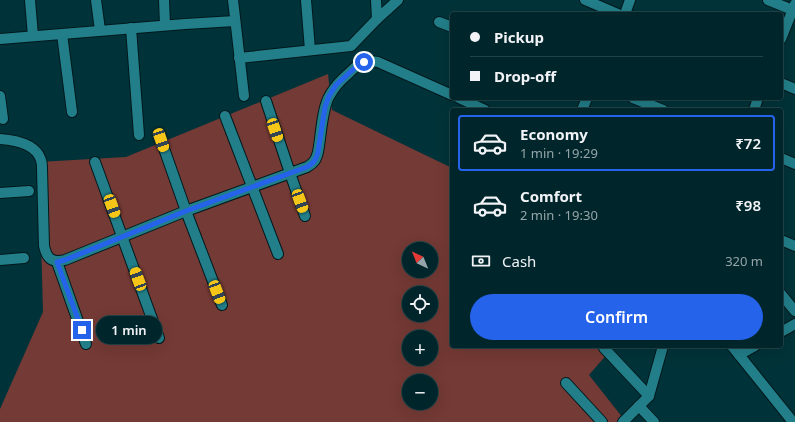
<!DOCTYPE html>
<meta charset="utf-8">
<style>
body{margin:0;font-family:"Noto Sans",sans-serif;background:#0e3237;color:#f1f3f6;height:100vh;display:flex;flex-direction:column;font-size:15px;white-space:nowrap}
*{box-sizing:border-box;margin:0}
p{font-size:13px;color:#95a5a9}
.icon{flex:none;width:22px;height:22px;fill:none;stroke:currentColor;stroke-width:2;stroke-linecap:round;stroke-linejoin:round}
.map{position:relative;flex:1;overflow:hidden}
.side{position:absolute;left:450px;top:108px;width:333px;height:240px;display:flex;flex-direction:column;background:#00262b;border-radius:4px;box-shadow:0 4px 16px #0002,0 0 0 1px #224347}
.side>*{flex:none}
.banner{position:absolute;left:450px;top:12px;width:333px;height:88px;border-radius:4px;box-shadow:0 4px 16px #0002,0 0 0 1px #224347;display:grid;align-content:center;height:88px;padding:0 20px;background:#00262b}
.needle{width:26px;rotate:317deg}
.fabs{position:absolute;left:402px;top:242px;display:grid;gap:8px}
.fabs a{display:grid;place-items:center;width:36px;height:36px;border-radius:50%;background:#00262b;box-shadow:0 4px 16px #0002,0 0 0 1px #224347;font-size:20px}
.end{position:absolute;width:18px;height:18px;margin:-9px;border:5px solid #2563eb;background:#fff;box-shadow:0 0 0 2px #fff}
.from{border-radius:50%}
.bubble{position:absolute;height:28px;border-radius:14px;background:#00262b;box-shadow:0 4px 16px #0002,0 0 0 1px #224347;font-size:13px;font-weight:600;line-height:28px;text-align:center}
.car{position:absolute;width:12px;height:24px;margin:-12px -6px;border-radius:5px;box-shadow:0 0 3px 1px #0007;background:linear-gradient(#f5c518 24%,#345 0 40%,#f5c518 0 76%,#345 0 86%,#f5c518 0)}
.banner b{display:flex;align-items:center;gap:14px;height:38px;font-size:15px}
.banner b+b{border-top:1px solid #224347}
.banner i{width:10px;height:10px;background:#f1f3f6}
ul{padding:7px 0 0;list-style:none}
li{display:flex;align-items:center;gap:12px;height:56px;margin:0 8px 6px;padding:0 12px;border:2px solid transparent;border-radius:4px}
li div{flex:1}
li b{display:block;font-size:15px}
li em{font-style:normal;font-weight:600}
li.selected{border-color:#2563eb}
li>.icon{width:36px;height:36px;stroke-width:1.5}
.pay{display:flex;align-items:center;gap:10px;height:44px;padding:0 20px;font-size:15px}
.pay p{margin-inline-start:auto}
.cta{display:flex;gap:8px;margin-top:auto;padding:8px 20px}
.cta a{flex:1;height:46px;border-radius:24px;background:#2563eb;color:#fff;font-size:16px;font-weight:600;line-height:46px;text-align:center}
.map>svg:first-child{display:block}
.green{fill:#743a35;fill-rule:evenodd}
.lines{fill:none;stroke-linecap:round;stroke-linejoin:round}
.minor-casing{stroke:#00191c;stroke-width:12}
.minor{stroke:#227e89;stroke-width:10}
.route{stroke:#2563eb;stroke-width:5}
</style>
<div class="map">
<svg width="795" height="422" viewBox="0 0 795 422">
<rect width="100%" height="100%" fill="#003339"/>
<path class="green" d="M 328,74 L 332,110 L 452,168 L 452,346 L 614,346 L 589,375 L 626,422 L 0,422 L 0,409 L 43,312 L 39,162 L 126,157 ZM 409,249 L 431,249 L 431,271 L 409,271 ZM 409,293 L 431,293 L 431,315 L 409,315 ZM 409,337 L 431,337 L 431,359 L 409,359 ZM 409,381 L 431,381 L 431,403 L 409,403 Z"/>
<g class="lines">
<g class="minor-casing">
<g id="minor">
<path d="M 30,0 L 33,36"/>
<path d="M 96,0 L 100,30"/>
<path d="M 164,0 L 165,25"/>
<path d="M 233,0 L 244,96"/>
<path d="M 306,0 L 310,50"/>
<path d="M 585,0 L 618,14"/>
<path d="M 768,0 L 795,11"/>
<path d="M 625,14 L 630,0"/>
<path d="M 377,19 L 398,0"/>
<path d="M 439,22 L 452,27"/>
<path d="M 131,28 L 139,135"/>
<path d="M 62,34 L 72,112"/>
<path d="M 0,39 L 185,24 L 235,21"/>
<path d="M 781,39 L 795,4"/>
<path d="M 239,58 L 351,46 L 377,19 L 376,0"/>
<path d="M 781,83 L 795,89"/>
<path d="M 0,96 L 3,119"/>
<path d="M 459,98 L 485,110"/>
<path d="M 633,98 L 663,110"/>
<path d="M 266,101 L 290,173 L 305,216"/>
<path d="M 582,110 L 587,98"/>
<path d="M 754,110 L 758,98"/>
<path d="M 225,116 L 278,254"/>
<path d="M 0,139 C 14,140 36,144 41,160 C 42,163 42,166 42,169 L 44,246 C 47,259 52,263 65,260 L 186,211 L 307,167 C 314,163 316,160 318,152 C 321,137 322,107 330,95 C 335,86 341,80 348,74 C 358,64 363,59 378,62 L 452,95"/>
<path d="M 161,140 L 186,211 L 222,305"/>
<path d="M 781,158 L 795,164"/>
<path d="M 95,162 L 159,338"/>
<path d="M 0,193 L 29,191"/>
<path d="M 781,240 L 795,246"/>
<path d="M 0,260 L 24,258"/>
<path d="M 57,262 L 86,344"/>
<path d="M 781,294 L 795,311"/>
<path d="M 781,332 L 795,324"/>
<path d="M 732,346 L 793,422"/>
<path d="M 604,348 L 649,396"/>
<path d="M 739,355 L 755,346"/>
<path d="M 566,383 L 602,422"/>
<path d="M 639,406 L 654,422"/>
<path d="M 623,422 L 649,396 L 663,346"/>
</g>
</g>
<use href="#minor" class="minor"/>
</g>
<g class="lines">
<path class="route" d="M 82,330 L 57,262 L 65,260 L 186,211 L 307,167 C 314,163 316,160 318,152 L 325,107 L 329,96 L 336,85 L 358,65 L 364,62"/>
</g>
</svg>
<div class="fabs">
<a><svg class="needle" viewBox="-14 -14 28 28"><path d="M0-13l5 13h-10z" fill="#e53935"/><path d="M0 13l5-13h-10z" fill="#95a5a9"/></svg></a>
<a><svg class="icon" aria-label="locate" viewBox="0 0 24 24"><circle cx="12" cy="12" r="6"/><path d="M12 2v4M12 18v4M2 12h4M18 12h4"/></svg></a>
<a>+</a>
<a>−</a>
</div>
<i class="end from" style="left:364px;top:62px"></i>
<i class="end" style="left:82px;top:330px"></i>
<div class="bubble" style="left:96px;top:316px;width:66px">1 min</div>
<i class="car" style="left:275px;top:130px;rotate:161deg"></i>
<i class="car" style="left:161px;top:140px;rotate:161deg"></i>
<i class="car" style="left:300px;top:201px;rotate:160deg"></i>
<i class="car" style="left:112px;top:206px;rotate:160deg"></i>
<i class="car" style="left:138px;top:279px;rotate:340deg"></i>
<i class="car" style="left:217px;top:292px;rotate:159deg"></i>
<div class="banner">
<b><i class="from"></i>Pickup</b>
<b><i></i>Drop-off</b>
</div>
<section class="side">
<ul>
<li class="selected"><svg class="icon" aria-label="car" viewBox="0 0 24 24"><path d="M5 17H2v-5l4-1 3-4h7l3 4 3 1v5h-3M9 17h6M6 11h13"/><circle cx="7" cy="17" r="2"/><circle cx="17" cy="17" r="2"/></svg><div><b>Economy</b><p>1 min · 19:29</p></div><em>₹72</em></li>
<li><svg class="icon" aria-label="car" viewBox="0 0 24 24"><path d="M5 17H2v-5l4-1 3-4h7l3 4 3 1v5h-3M9 17h6M6 11h13"/><circle cx="7" cy="17" r="2"/><circle cx="17" cy="17" r="2"/></svg><div><b>Comfort</b><p>2 min · 19:30</p></div><em>₹98</em></li>
</ul>
<div class="pay"><svg class="icon" aria-label="cash" viewBox="0 0 24 24"><path d="M3 7h18v10H3z"/><circle cx="12" cy="12" r="2"/></svg>Cash<p>320 m</p></div>
<div class="cta"><a>Confirm</a></div>
</section>
</div>
